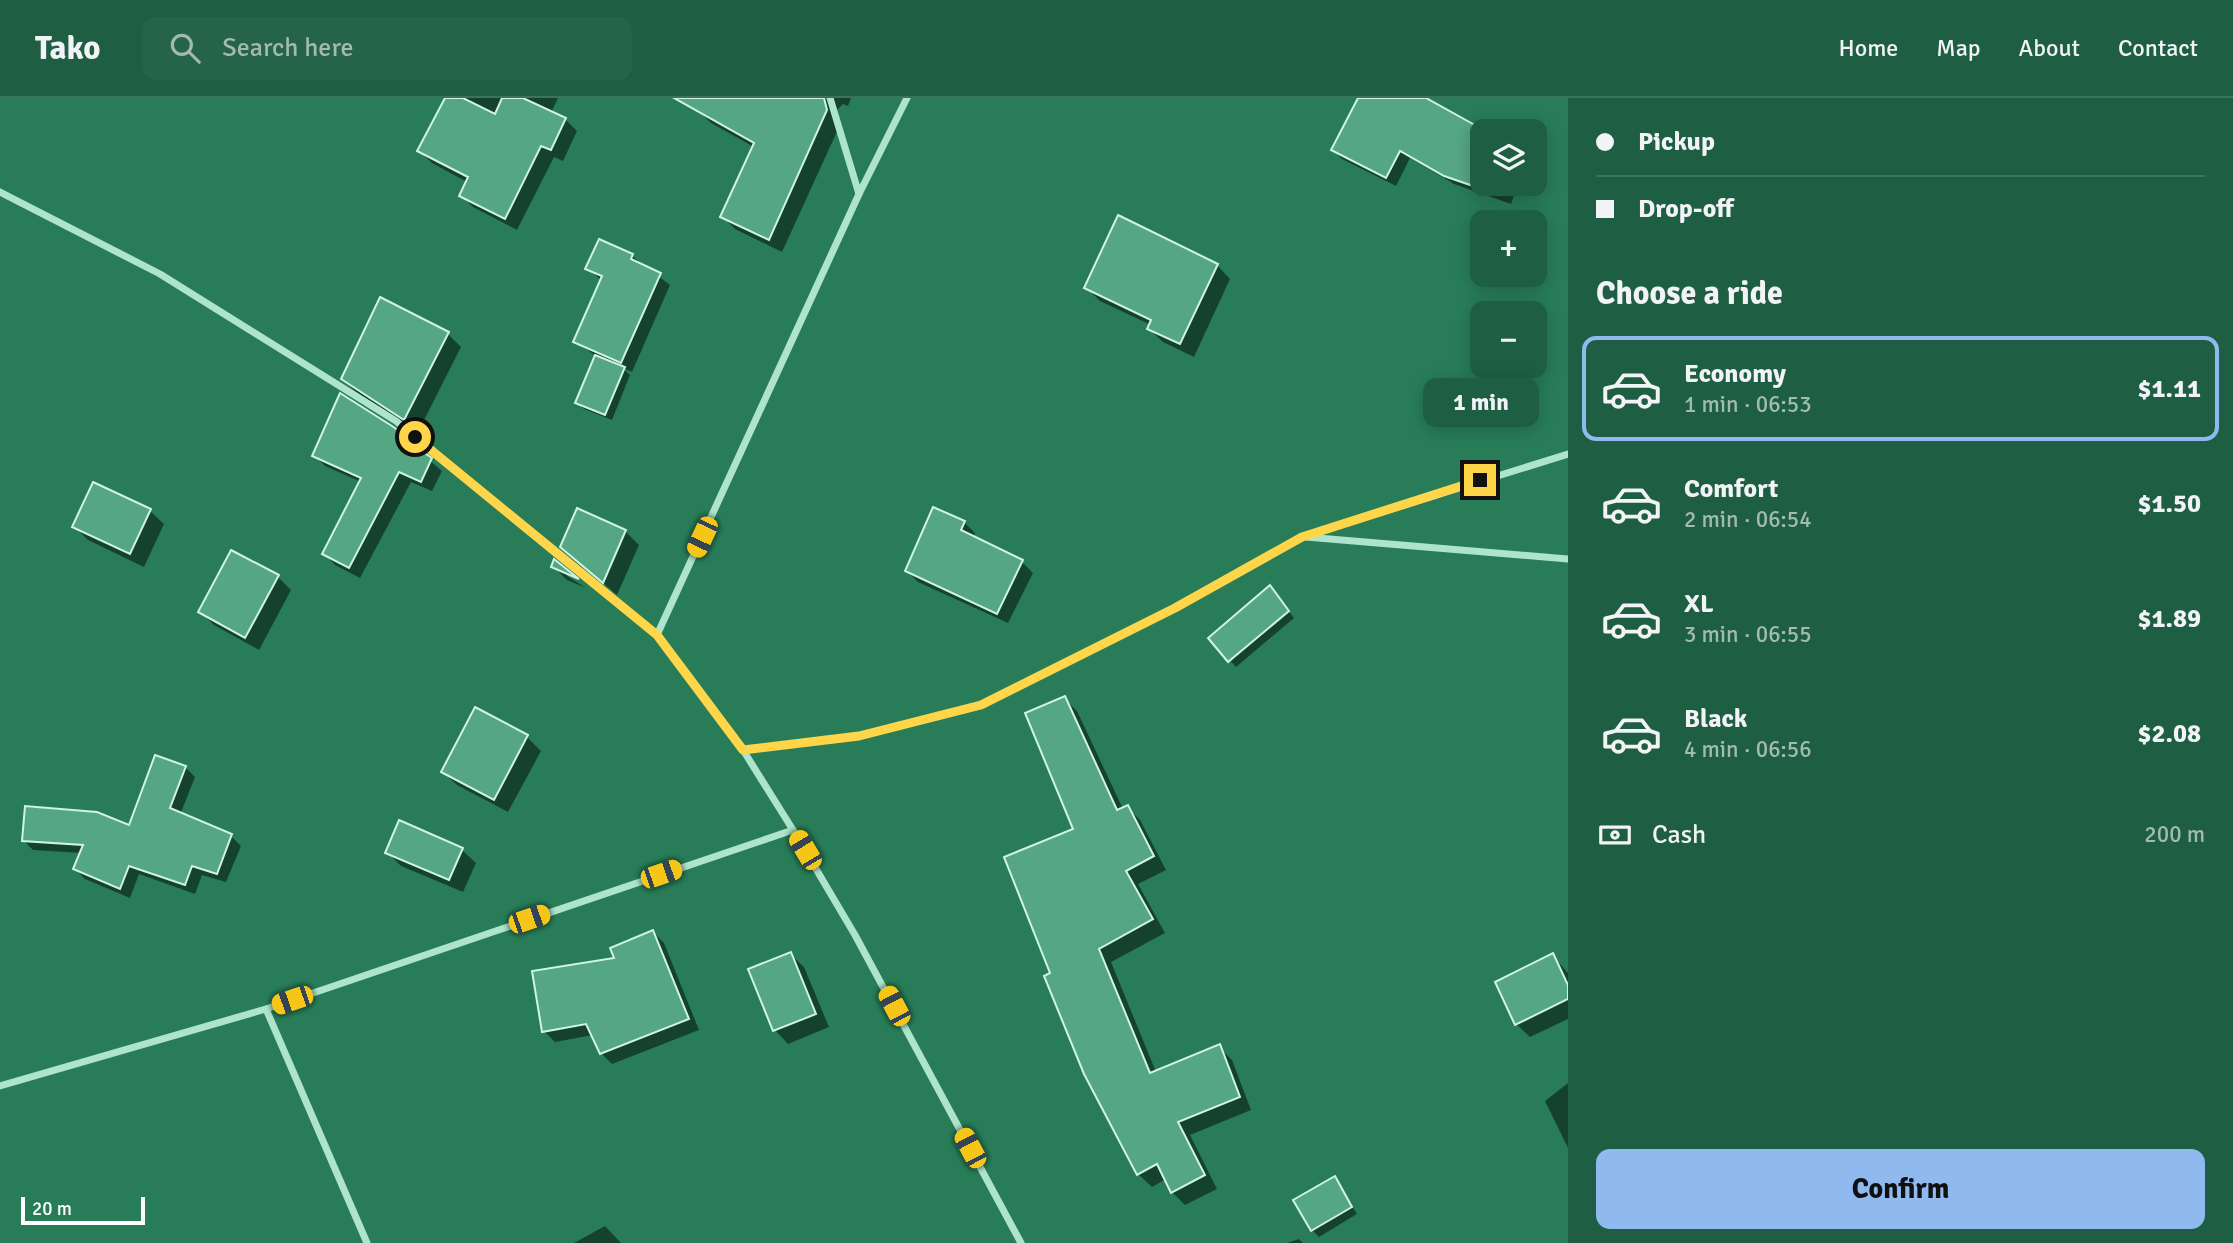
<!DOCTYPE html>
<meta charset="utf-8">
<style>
body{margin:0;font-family:Signika,sans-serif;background:#266449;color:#f1f3f6;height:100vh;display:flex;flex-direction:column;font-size:26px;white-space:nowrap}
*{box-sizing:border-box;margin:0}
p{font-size:23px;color:#a1bab2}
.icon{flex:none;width:38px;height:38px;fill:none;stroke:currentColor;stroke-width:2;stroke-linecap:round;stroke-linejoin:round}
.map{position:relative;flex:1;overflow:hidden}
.side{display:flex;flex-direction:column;background:#1e5e42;width:665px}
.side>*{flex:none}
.guide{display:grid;align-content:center;height:154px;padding:0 28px;background:#1e5e42}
.tools{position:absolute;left:1470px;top:21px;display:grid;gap:14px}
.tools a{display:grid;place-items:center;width:77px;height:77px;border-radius:14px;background:#1e5e42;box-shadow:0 4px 18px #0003;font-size:35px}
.scale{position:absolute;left:21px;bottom:18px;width:124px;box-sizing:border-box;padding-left:7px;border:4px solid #fff;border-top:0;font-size:19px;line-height:24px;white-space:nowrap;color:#fff;-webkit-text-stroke:5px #287d58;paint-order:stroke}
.end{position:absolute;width:32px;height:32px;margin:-16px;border:9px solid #ffd54a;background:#111;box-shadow:0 0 0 4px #111}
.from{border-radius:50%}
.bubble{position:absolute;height:49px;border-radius:14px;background:#1e5e42;box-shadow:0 4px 18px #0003;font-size:23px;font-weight:700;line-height:49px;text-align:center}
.car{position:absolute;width:21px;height:42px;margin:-21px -10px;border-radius:9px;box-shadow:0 0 5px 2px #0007;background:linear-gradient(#f5c518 24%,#345 0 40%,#f5c518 0 76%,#345 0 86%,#f5c518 0)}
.guide b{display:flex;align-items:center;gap:24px;height:66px;font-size:26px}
.guide b+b{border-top:2px solid #3c735b}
.guide i{width:18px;height:18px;background:#f1f3f6}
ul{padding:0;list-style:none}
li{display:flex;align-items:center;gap:21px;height:105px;margin:0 14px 10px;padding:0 14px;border:4px solid transparent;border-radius:14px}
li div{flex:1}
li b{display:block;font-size:26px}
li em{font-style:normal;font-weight:700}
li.current{border-color:#90b9f0}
li>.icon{width:63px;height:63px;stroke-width:1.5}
h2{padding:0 28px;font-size:32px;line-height:84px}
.pay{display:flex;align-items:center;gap:18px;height:77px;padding:0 28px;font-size:26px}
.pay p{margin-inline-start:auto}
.cta{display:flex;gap:14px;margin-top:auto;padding:14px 28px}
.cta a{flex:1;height:80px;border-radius:14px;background:#90b9f0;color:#111;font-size:28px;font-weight:700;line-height:80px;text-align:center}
header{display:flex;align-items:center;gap:42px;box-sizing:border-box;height:98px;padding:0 35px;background:#1e5e42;border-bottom:2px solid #3c735b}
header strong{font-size:33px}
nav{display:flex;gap:38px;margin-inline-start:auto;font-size:24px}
.search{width:490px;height:63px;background:#266449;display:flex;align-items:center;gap:18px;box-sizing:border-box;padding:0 24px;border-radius:14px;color:#a1bab2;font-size:26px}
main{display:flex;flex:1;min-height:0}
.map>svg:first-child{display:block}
.shadow{fill:#0007}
.building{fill:#55a783;stroke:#d0f4e4;stroke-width:2}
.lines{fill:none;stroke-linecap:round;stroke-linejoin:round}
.street{stroke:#aee4cc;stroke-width:7}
.route{stroke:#ffd54a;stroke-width:9}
</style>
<header>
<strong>Tako</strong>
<div class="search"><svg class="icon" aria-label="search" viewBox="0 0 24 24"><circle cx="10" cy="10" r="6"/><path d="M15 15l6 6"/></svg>Search here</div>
<nav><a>Home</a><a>Map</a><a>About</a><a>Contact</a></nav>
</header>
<main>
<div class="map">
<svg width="1568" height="1145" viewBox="0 0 1568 1145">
<rect width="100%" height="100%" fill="#287d58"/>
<g class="shadow">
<path d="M 447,0 L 558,0 L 551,15 L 565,21 L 577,33 L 563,63 L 554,59 L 517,132 L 473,109 L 461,97 L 467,84 L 432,65 L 419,53 Z"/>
<path d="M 705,0 L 851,0 L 848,8 L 843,6 L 837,12 L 840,27 L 782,154 L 735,131 L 722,118 L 754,49 L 711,25 L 698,12 Z"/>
<path d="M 1360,0 L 1421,0 L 1470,37 L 1482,42 L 1482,86 L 1518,86 L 1511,106 L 1454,86 L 1410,60 L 1396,88 L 1342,61 L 1333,52 Z"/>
<path d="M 632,158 L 670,187 L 632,274 L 623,270 L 630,277 L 612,322 L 584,311 L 577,304 L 596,258 L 575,243 L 602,183 L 588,170 Z"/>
<path d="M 1217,167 L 1230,181 L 1194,259 L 1163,244 L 1149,231 L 1151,227 L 1100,203 L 1086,189 Z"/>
<path d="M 448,236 L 461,249 L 418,334 L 356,294 L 343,281 Z"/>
<path d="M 398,335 L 442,373 L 432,393 L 411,384 L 360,480 L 335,467 L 325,456 L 361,384 L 325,368 L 314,357 Z"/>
<path d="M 94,387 L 150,413 L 164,426 L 144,469 L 88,442 L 74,428 Z"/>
<path d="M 964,424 L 975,435 L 973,440 L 1022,464 L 1033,475 L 1008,525 L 918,484 L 907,473 Z"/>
<path d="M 625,433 L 639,447 L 617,497 L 562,449 Z"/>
<path d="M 553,468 L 567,474 L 567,478 L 586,490 L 567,482 Z"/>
<path d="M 278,479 L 291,492 L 259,552 L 214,527 L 201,514 Z"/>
<path d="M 1276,496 L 1294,520 L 1236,569 L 1210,541 Z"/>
<path d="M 1064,600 L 1077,613 L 1123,711 L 1127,709 L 1140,722 L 1166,772 L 1138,786 L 1165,835 L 1111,864 L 1156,974 L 1219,949 L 1232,962 L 1251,1012 L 1190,1037 L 1217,1091 L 1185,1107 L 1172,1094 L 1166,1081 L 1152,1089 L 1138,1076 L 1053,876 L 1075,732 Z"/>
<path d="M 527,639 L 541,653 L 508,714 L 457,687 L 443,674 Z"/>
<path d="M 185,669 L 195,679 L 180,717 L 231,738 L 241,748 L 226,784 L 202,777 L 195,796 L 139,776 L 130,800 L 85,781 L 75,771 L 82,755 L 33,752 L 23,742 L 130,729 Z"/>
<path d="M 462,752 L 476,765 L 463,794 L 401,768 L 387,754 Z"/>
<path d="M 653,834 L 664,845 L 699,932 L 612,966 L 601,955 L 593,937 L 555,944 L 544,933 L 616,862 Z"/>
<path d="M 790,856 L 804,869 L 829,929 L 788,946 L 775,932 L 750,872 Z"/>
<path d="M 1552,857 L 1568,875 L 1568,921 L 1530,939 L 1516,926 Z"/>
<path d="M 1568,985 L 1568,1050 L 1545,1003 Z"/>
<path d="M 1334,1080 L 1357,1116 L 1319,1139 L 1312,1132 Z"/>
<path d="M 605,1128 L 621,1145 L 574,1145 Z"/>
<path d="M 1299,1141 L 1303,1145 L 1287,1145 Z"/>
</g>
<g class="building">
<path d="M 445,0 L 463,0 L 495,16 L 502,0 L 523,0 L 566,20 L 551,52 L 541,48 L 505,121 L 459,98 L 468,79 L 417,53 Z"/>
<path d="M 674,0 L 824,0 L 827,12 L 769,142 L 720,119 L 754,45 Z"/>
<path d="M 1358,0 L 1426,0 L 1482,31 L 1482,91 L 1444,78 L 1400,53 L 1386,80 L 1331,52 Z"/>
<path d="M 1118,117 L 1218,166 L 1180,246 L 1147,231 L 1151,222 L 1084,190 Z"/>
<path d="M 599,141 L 633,156 L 631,161 L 661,175 L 621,265 L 573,244 L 602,178 L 585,171 Z"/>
<path d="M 380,199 L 449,234 L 404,322 L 341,281 Z"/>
<path d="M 595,257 L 625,269 L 605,317 L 575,305 Z"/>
<path d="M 340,295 L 392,328 L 399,333 L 397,336 L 432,360 L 421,384 L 399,374 L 349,470 L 322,456 L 361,380 L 312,358 Z"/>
<path d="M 93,384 L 151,411 L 130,456 L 72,429 Z"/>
<path d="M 933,409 L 965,423 L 961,432 L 1023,462 L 997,516 L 905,473 Z"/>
<path d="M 577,410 L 626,432 L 603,485 L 560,449 Z"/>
<path d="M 231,452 L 279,477 L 245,540 L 198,514 Z"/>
<path d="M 554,461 L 579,481 L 551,469 Z"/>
<path d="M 1270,487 L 1289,513 L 1228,564 L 1208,540 Z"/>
<path d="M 1065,598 L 1117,712 L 1128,707 L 1154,758 L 1126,773 L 1153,821 L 1099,851 L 1150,975 L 1220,946 L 1240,999 L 1178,1024 L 1205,1077 L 1171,1095 L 1157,1066 L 1137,1077 L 1084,976 L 1044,878 L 1050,875 L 1004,759 L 1073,731 L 1025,615 Z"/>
<path d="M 475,609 L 528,637 L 494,702 L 441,674 Z"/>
<path d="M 155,657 L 186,668 L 170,710 L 232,736 L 217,776 L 192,768 L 185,787 L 129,768 L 120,791 L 73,771 L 83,747 L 22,743 L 25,708 L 97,714 L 129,727 Z"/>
<path d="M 399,722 L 463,750 L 449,782 L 385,755 Z"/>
<path d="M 653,832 L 689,921 L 600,956 L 586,926 L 542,934 L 532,873 L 614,860 L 610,850 Z"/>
<path d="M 791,854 L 816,916 L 773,933 L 748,871 Z"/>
<path d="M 1553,855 L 1568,887 L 1568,901 L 1515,927 L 1495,884 Z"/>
<path d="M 1335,1078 L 1352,1109 L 1311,1133 L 1293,1102 Z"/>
</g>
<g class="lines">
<g class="street">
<path d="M 830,0 L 859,96"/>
<path d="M 0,94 L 160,176 L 396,323 L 657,537 L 743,652 L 793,732 L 855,837 L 1021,1145"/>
<path d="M 1306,439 L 1568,461"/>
<path d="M 657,537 L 859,96 L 907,0"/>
<path d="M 743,652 L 859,638 L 981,607 L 1175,510 L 1302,439 L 1568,356"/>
<path d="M 266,911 L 367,1145"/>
<path d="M 0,988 L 266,911 L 793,732"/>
</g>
</g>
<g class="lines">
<path class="route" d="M 415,339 L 657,537 L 743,652 L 859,638 L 981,607 L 1175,510 L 1302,439 L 1480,382"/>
</g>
</svg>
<div class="tools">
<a><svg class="icon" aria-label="layers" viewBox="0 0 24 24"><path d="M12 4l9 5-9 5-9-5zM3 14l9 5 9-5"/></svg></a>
<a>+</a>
<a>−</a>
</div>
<div class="scale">20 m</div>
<i class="end from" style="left:415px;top:339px"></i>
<i class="end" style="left:1480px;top:382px"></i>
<div class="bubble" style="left:1423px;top:280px;width:116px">1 min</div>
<i class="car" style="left:702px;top:439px;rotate:205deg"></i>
<i class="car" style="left:805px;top:752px;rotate:329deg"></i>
<i class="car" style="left:661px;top:776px;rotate:71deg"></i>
<i class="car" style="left:529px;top:821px;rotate:71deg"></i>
<i class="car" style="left:292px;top:902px;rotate:251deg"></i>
<i class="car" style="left:894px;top:908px;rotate:332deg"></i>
<i class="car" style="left:970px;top:1050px;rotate:332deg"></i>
</div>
<section class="side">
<div class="guide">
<b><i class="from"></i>Pickup</b>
<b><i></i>Drop-off</b>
</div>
<h2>Choose a ride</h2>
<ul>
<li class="current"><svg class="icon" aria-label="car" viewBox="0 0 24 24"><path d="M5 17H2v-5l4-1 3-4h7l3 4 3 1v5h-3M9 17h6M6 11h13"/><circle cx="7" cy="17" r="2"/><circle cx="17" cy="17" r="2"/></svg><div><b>Economy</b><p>1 min · 06:53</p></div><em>$1.11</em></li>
<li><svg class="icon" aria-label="car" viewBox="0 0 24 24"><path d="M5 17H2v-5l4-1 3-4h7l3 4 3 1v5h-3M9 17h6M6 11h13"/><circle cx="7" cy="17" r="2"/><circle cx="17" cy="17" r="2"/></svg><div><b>Comfort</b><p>2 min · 06:54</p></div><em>$1.50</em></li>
<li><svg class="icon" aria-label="car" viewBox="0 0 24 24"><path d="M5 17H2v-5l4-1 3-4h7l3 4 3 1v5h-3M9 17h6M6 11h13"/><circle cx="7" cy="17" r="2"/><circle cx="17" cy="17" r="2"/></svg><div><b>XL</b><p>3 min · 06:55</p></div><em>$1.89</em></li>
<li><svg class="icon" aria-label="car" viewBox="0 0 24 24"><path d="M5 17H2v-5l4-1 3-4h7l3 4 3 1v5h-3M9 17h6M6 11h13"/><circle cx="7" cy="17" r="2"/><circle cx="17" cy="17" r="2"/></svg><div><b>Black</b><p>4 min · 06:56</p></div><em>$2.08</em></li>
</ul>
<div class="pay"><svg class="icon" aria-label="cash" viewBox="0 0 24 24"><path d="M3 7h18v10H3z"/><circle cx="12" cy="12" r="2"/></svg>Cash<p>200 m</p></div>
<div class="cta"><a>Confirm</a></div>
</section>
</main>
